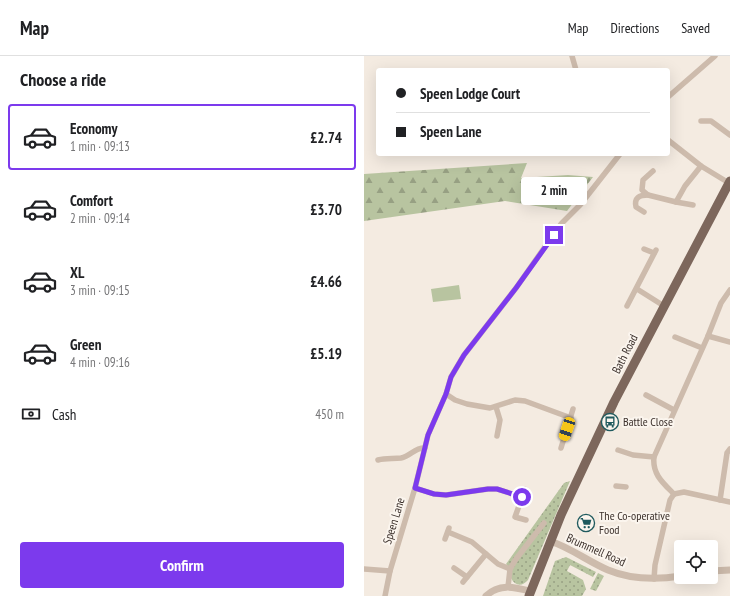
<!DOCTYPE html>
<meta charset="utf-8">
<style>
body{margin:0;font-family:"PT Sans Narrow",sans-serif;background:#f6f6f6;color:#202124;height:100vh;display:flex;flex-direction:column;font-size:15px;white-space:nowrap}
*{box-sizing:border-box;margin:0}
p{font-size:13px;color:#757577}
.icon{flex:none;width:22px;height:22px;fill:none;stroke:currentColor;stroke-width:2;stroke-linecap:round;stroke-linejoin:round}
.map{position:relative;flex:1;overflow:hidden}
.details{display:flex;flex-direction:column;background:#fff;width:364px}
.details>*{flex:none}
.guide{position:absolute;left:12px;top:12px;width:294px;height:88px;border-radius:4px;box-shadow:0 4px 16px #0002;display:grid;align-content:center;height:88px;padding:0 20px;background:#fff}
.controls{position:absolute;left:310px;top:484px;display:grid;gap:8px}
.controls a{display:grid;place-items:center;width:44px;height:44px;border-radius:4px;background:#fff;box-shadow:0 4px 16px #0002;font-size:20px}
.end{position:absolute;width:18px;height:18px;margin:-9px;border:5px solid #7c3aed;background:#fff;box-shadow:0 0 0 2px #fff}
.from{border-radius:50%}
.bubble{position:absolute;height:28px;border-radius:4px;background:#fff;box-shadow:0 4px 16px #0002;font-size:13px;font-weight:700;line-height:28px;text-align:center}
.car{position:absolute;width:12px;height:24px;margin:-12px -6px;border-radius:5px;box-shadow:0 0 3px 1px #0007;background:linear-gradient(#f5c518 24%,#345 0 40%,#f5c518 0 76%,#345 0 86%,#f5c518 0)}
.guide b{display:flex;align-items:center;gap:14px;height:38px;font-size:15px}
.guide b+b{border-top:1px solid #e0e0e0}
.guide i{width:10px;height:10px;background:#202124}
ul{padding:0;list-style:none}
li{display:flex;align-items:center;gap:12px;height:66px;margin:0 8px 6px;padding:0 12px;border:2px solid transparent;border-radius:4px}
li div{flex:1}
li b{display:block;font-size:15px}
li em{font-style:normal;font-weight:700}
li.current{border-color:#7c3aed}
li>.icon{width:36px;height:36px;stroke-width:1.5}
h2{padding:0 20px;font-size:18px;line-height:48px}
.pay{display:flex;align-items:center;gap:10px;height:44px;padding:0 20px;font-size:15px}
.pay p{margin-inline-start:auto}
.cta{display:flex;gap:8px;margin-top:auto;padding:8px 20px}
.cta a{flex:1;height:46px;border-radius:4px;background:#7c3aed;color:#fff;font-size:16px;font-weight:700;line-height:46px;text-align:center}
header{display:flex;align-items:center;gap:24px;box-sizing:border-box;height:56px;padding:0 20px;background:#fff;border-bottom:1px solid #e0e0e0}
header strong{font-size:19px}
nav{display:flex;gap:22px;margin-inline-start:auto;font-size:14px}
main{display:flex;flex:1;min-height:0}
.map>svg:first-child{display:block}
.grass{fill:url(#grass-dots)}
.forest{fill:url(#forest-firs)}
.garden{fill:#b8c4a0}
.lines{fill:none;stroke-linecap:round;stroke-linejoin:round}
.minor{stroke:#cdbbac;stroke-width:5.5}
.tertiary{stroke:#cdbbac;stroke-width:7}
.primary{stroke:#7d675c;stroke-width:9}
.route{stroke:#7c3aed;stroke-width:5}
.labels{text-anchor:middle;stroke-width:4;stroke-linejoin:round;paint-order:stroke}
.street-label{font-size:12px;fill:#3b302b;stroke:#fbf5ee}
.poi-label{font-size:12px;fill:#3b302b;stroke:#fbf5ee;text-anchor:start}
</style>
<header>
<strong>Map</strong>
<nav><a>Map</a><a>Directions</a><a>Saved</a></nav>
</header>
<main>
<section class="details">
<h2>Choose a ride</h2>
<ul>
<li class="current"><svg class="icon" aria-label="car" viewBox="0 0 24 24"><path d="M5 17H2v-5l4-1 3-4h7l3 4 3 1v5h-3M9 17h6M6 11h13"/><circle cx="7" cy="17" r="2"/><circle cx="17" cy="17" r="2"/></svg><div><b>Economy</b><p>1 min · 09:13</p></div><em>£2.74</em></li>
<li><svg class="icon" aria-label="car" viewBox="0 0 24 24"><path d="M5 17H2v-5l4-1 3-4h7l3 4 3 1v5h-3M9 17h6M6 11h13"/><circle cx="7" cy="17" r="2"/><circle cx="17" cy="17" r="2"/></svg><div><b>Comfort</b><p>2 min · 09:14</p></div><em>£3.70</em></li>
<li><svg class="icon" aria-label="car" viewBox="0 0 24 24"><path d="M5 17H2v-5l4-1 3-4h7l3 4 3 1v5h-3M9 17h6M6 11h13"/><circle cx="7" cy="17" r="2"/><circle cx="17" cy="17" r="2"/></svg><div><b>XL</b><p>3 min · 09:15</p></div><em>£4.66</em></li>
<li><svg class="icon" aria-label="car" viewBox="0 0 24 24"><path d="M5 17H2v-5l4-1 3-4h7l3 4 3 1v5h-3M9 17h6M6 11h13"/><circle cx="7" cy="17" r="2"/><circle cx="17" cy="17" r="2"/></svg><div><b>Green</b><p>4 min · 09:16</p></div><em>£5.19</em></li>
</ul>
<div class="pay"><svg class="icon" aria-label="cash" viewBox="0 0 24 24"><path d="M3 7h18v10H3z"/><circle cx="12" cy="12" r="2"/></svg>Cash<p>450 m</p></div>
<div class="cta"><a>Confirm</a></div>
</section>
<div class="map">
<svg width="366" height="540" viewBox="0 0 366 540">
<defs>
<pattern id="grass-dots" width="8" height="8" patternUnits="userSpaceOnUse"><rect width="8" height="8" fill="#b8c4a0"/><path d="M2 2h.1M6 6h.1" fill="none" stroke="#97a083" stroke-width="1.8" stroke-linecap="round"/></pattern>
<pattern id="forest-firs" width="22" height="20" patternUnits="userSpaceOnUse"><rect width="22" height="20" fill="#b8c4a0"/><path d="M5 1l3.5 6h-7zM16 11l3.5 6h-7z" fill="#97a083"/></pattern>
</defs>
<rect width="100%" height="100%" fill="#f4ebe1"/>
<g class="grass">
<path d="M 206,425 L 164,524 C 158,531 151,530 147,522 L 147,513 L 142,508 L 200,427 Z"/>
<path d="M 202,501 L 232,516 L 229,521 L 206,509 L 203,515 L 219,524 L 222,533 L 218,540 L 179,540 L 191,505 Z"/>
<path d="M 234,517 L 240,520 L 232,535 L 226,533 Z"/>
</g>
<path class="forest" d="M 163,107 L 157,122 L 204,119 L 229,121 L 203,155 L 141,145 L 0,165 L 0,118 Z"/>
<path class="garden" d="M 95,229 L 97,243 L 69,246 L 67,233 Z"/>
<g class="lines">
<g class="minor">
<path d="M 208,0 L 212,14"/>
<path d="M 304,41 L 351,0"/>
<path d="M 337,65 L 347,65 L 366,79"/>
<path d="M 304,84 L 337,110 L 365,127"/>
<path d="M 289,115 L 279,124 L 278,134 L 284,139 L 312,146 L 321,130 L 337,110"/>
<path d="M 312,146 L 329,149"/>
<path d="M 280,156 L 272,151 C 270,142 275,139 284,139"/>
<path d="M 280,193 L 290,197"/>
<path d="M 273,233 L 300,250"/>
<path d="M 263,250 L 292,194"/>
<path d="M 344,280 L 366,286"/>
<path d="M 311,281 L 338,292"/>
<path d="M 82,338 L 91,344 L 103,348 L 126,352 L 151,344 L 161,345 L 207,362"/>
<path d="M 282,339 L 310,354"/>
<path d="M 132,351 L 136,364 L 133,380"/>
<path d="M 197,392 L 209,353"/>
<path d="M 254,394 L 269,399 L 290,401"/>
<path d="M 14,404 C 22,402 29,403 37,402 C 47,400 51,391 61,392"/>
<path d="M 252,430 L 262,431"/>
<path d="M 51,432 L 70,438 L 82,439 L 124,433 L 133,433 L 158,441"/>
<path d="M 161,433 L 151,461 L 162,464"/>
<path d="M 310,438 C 299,427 288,418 290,401 L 344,280 L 357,247 L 366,234"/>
<path d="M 310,438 L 320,436 L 366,446"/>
<path d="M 356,444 L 363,397 L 366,393"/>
<path d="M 84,476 L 108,486 L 134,508 L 146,513"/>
<path d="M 81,483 L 85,472"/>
<path d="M 90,512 L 103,521"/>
<path d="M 0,513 L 26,515"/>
<path d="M 290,523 L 291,509 L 306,444 L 310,438"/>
<path d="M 99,526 L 122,498"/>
<path d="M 144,531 L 146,513 L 152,503 L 180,467"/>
<path d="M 21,540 L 26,515 L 51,432 L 64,379 L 82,338 L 87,321 L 100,299 L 152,232 L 197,168 L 216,149 L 256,98"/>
</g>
<g class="tertiary">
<path d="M 186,485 C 207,492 225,506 244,514 C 268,524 292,524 317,520"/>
<path d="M 347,515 L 366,514"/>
<path d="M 122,540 C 135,527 150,531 166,535"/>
</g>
<path class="primary" d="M 165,540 L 197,459 L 250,346 L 366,125"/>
</g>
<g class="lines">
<path class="route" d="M 158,441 L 133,433 L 124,433 L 82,439 L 70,438 L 51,432 L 64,379 L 82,338 L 87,321 L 100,299 L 152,232 L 190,179"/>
</g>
<defs>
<g id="bus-ring" transform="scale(0.9)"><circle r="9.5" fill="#fbf5ee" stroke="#1f5a5e" stroke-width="1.5"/><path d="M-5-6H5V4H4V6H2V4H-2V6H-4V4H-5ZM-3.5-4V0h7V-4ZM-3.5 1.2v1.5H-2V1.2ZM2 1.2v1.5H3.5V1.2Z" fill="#1f5a5e"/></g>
<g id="supermarket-ring" transform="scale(0.9)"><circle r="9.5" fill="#fbf5ee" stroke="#1f5a5e" stroke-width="1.5"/><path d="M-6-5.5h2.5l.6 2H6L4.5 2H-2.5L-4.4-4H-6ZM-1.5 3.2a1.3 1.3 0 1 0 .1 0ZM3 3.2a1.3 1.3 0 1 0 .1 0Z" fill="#1f5a5e"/></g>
</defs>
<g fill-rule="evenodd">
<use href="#bus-ring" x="246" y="366"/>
<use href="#supermarket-ring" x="222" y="467"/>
</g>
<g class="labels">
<g class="street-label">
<text transform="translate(261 298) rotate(-63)" y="4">Bath Road</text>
<text transform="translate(30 465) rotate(-73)" y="4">Speen Lane</text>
<text transform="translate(232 494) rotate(24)" y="4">Brummell Road</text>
</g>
<g class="poi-label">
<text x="259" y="370">Battle Close</text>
<text x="235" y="464">The Co-operative<tspan x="235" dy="14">Food</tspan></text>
</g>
</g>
</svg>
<div class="controls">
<a><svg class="icon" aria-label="locate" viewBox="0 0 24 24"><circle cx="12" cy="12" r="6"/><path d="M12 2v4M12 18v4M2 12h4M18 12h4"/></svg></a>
</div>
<i class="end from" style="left:158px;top:441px"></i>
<i class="end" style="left:190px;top:179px"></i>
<div class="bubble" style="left:157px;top:121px;width:66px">2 min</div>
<i class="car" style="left:203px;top:373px;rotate:199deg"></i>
<div class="guide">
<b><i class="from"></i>Speen Lodge Court</b>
<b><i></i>Speen Lane</b>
</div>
</div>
</main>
